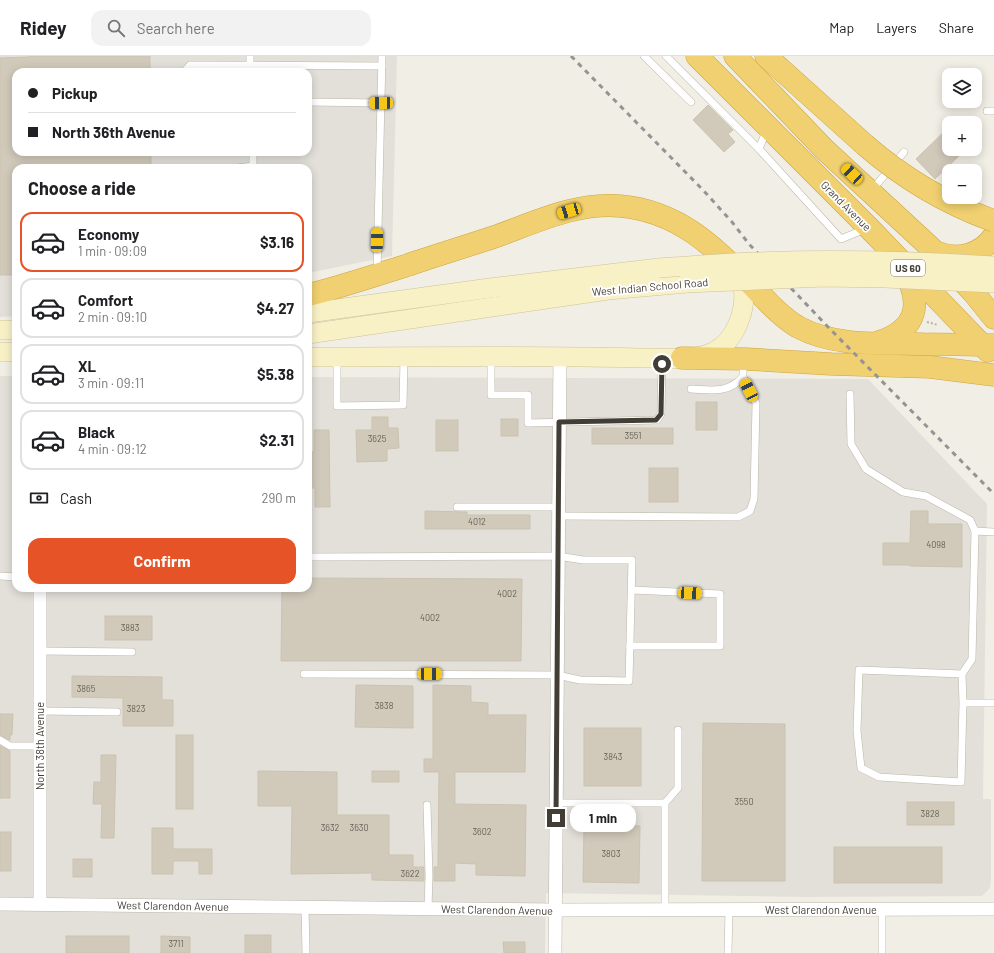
<!DOCTYPE html>
<meta charset="utf-8">
<style>
body{margin:0;font-family:Barlow,sans-serif;background:#f2f2f2;color:#202124;height:100vh;display:flex;flex-direction:column;font-size:15px;white-space:nowrap}
*{box-sizing:border-box;margin:0}
p{font-size:13px;color:#757577}
.icon{flex:none;width:22px;height:22px;fill:none;stroke:currentColor;stroke-width:2;stroke-linecap:round;stroke-linejoin:round}
.map{position:relative;flex:1;overflow:hidden}
.details{position:absolute;left:12px;top:108px;width:300px;height:428px;display:flex;flex-direction:column;background:#fff;border-radius:12px;box-shadow:0 2px 10px #0003}
.details>*{flex:none}
.banner{position:absolute;left:12px;top:12px;width:300px;height:88px;border-radius:12px;box-shadow:0 2px 10px #0003;display:grid;align-content:center;height:88px;padding:0 16px;background:#fff}
.fabs{position:absolute;left:942px;top:12px;display:grid;gap:8px}
.fabs a{display:grid;place-items:center;width:40px;height:40px;border-radius:8px;background:#fff;box-shadow:0 2px 10px #0003;font-size:20px}
.end{position:absolute;width:18px;height:18px;margin:-9px;border:5px solid #423e35;background:#fff;box-shadow:0 0 0 2px #fff}
.from{border-radius:50%}
.bubble{position:absolute;height:28px;border-radius:12px;background:#fff;box-shadow:0 2px 10px #0003;font-size:13px;font-weight:700;line-height:28px;text-align:center}
.car{position:absolute;width:12px;height:24px;margin:-12px -6px;border-radius:5px;box-shadow:0 0 3px 1px #0007;background:linear-gradient(#f5c518 24%,#345 0 40%,#f5c518 0 76%,#345 0 86%,#f5c518 0)}
.banner b{display:flex;align-items:center;gap:14px;height:38px;font-size:15px}
.banner b+b{border-top:1px solid #e0e0e0}
.banner i{width:10px;height:10px;background:#202124}
ul{padding:0;list-style:none}
li{display:flex;align-items:center;gap:12px;height:60px;margin:0 8px 6px;padding:0 8px;border:2px solid #e0e0e0;border-radius:12px}
li div{flex:1}
li b{display:block;font-size:15px}
li em{font-style:normal;font-weight:700}
li.on{border-color:#e65327}
li>.icon{width:36px;height:36px;stroke-width:1.5}
h2{padding:0 16px;font-size:18px;line-height:48px}
.pay{display:flex;align-items:center;gap:10px;height:44px;padding:0 16px;font-size:15px}
.pay p{margin-inline-start:auto}
.cta{display:flex;gap:8px;margin-top:auto;padding:8px 16px}
.cta a{flex:1;height:46px;border-radius:12px;background:#e65327;color:#fff;font-size:16px;font-weight:700;line-height:46px;text-align:center}
header{display:flex;align-items:center;gap:24px;box-sizing:border-box;height:56px;padding:0 20px;background:#fff;border-bottom:1px solid #e0e0e0}
header strong{font-size:19px}
nav{display:flex;gap:22px;margin-inline-start:auto;font-size:14px}
.search{width:280px;height:36px;background:#f2f2f2;display:flex;align-items:center;gap:10px;box-sizing:border-box;padding:0 14px;border-radius:12px;color:#757577;font-size:15px}
.map>svg:first-child{display:block}
.industrial{fill:#e3e0da;fill-rule:evenodd}
.building{fill:#d1cabb;stroke:#cbc3af}
.lines{fill:none;stroke-linecap:round;stroke-linejoin:round}
.lane-casing{stroke:#bbb6a8;stroke-width:8}
.street-casing{stroke:#bbb6a8;stroke-width:14}
.secondary-casing{stroke:#cdc398;stroke-width:20}
.highway-casing{stroke:#cea641;stroke-width:23}
.path{stroke:#bcb39b;stroke-width:2;stroke-dasharray:2 2;stroke-linecap:butt}
.lane{stroke:#fff;stroke-width:7}
.street{stroke:#fff;stroke-width:13}
.secondary{stroke:#f9f1c6;stroke-width:19}
.highway{stroke:#f0d070;stroke-width:22}
.rail{stroke:#949494;stroke-width:3;stroke-dasharray:5 5;stroke-linecap:butt}
.secondary-bridge-casing{stroke:#cdc398;stroke-width:20;stroke-linecap:butt}
.highway-bridge-casing{stroke:#cea641;stroke-width:23;stroke-linecap:butt}
.secondary-bridge{stroke:#f9f1c6;stroke-width:19}
.highway-bridge{stroke:#f0d070;stroke-width:22}
.route{stroke:#423e35;stroke-width:5}
.labels{text-anchor:middle;stroke-width:3.5;stroke-linejoin:round;paint-order:stroke}
.number-label{font-size:9px;fill:#666156}
.shield{fill:#fff;stroke:#7b7872;stroke-width:1}
.shield-label{font-size:10px;font-weight:bold;fill:#423e35}
.street-label{font-size:11px;fill:#423e35;stroke:#fff}
</style>
<header>
<strong>Ridey</strong>
<div class="search"><svg class="icon" aria-label="search" viewBox="0 0 24 24"><circle cx="10" cy="10" r="6"/><path d="M15 15l6 6"/></svg>Search here</div>
<nav><a>Map</a><a>Layers</a><a>Share</a></nav>
</header>
<div class="map">
<svg width="994" height="897" viewBox="0 0 994 897">
<rect width="100%" height="100%" fill="#f1eee5"/>
<g class="industrial">
<path d="M 0,0 L 397,0 L 392,200 L 308,217 L 308,112 L 16,112 L 16,260 L 0,261 ZM 16,16 L 308,16 L 308,96 L 16,96 Z"/>
<path d="M 0,320 L 16,320 L 16,532 L 308,532 L 308,321 L 868,323 L 987,448 L 983,743 L 991,743 L 991,823 L 990,832 L 982,840 L 805,841 L 546,837 L 545,897 L 0,897 Z"/>
</g>
<g class="building">
<path d="M 29,0 L 150,0 L 150,16 L 16,16 L 16,96 L 151,96 L 151,112 L 16,112 L 16,219 L 0,219 L 0,2 L 29,1 Z"/>
<path d="M 708,49 L 733,74 L 728,78 L 735,86 L 724,96 L 693,64 Z"/>
<path d="M 949,71 L 949,93 L 966,93 L 935,123 L 916,103 Z"/>
<rect x="696" y="346" width="21" height="28"/>
<path d="M 372,361 L 388,361 L 388,372 L 398,372 L 399,392 L 387,393 L 387,405 L 357,406 L 356,374 L 372,374 Z"/>
<rect x="501" y="363" width="17" height="17"/>
<rect x="436" y="364" width="22" height="31"/>
<rect x="592" y="372" width="81" height="16"/>
<path d="M 314,374 L 329,374 L 330,451 L 315,451 L 315,432 L 308,432 L 308,396 L 314,396 Z"/>
<rect x="649" y="412" width="29" height="34"/>
<path d="M 425,455 L 467,456 L 467,459 L 530,459 L 530,473 L 425,473 Z"/>
<path d="M 911,455 L 928,455 L 928,468 L 962,468 L 962,511 L 910,510 L 910,509 L 883,509 L 883,487 L 910,487 Z"/>
<path d="M 308,522 L 522,523 L 521,605 L 281,605 L 282,532 L 308,532 Z"/>
<rect x="105" y="560" width="47" height="24"/>
<path d="M 72,620 L 162,621 L 162,644 L 173,644 L 173,670 L 123,670 L 123,642 L 72,641 Z"/>
<path d="M 356,629 L 413,630 L 413,672 L 355,671 Z"/>
<path d="M 433,629 L 471,630 L 471,646 L 488,647 L 488,659 L 526,659 L 525,716 L 455,716 L 455,748 L 526,749 L 525,820 L 476,819 L 476,808 L 455,807 L 455,825 L 434,825 L 434,811 L 438,811 L 439,716 L 424,716 L 424,703 L 433,703 Z"/>
<path d="M 0,658 L 13,658 L 12,679 L 10,679 L 10,684 L 0,679 Z"/>
<path d="M 703,667 L 785,668 L 785,825 L 702,825 Z"/>
<rect x="584" y="672" width="57" height="58"/>
<rect x="176" y="679" width="17" height="74"/>
<path d="M 0,690 L 10,695 L 10,742 L 0,742 Z"/>
<path d="M 101,699 L 116,699 L 114,782 L 101,782 L 102,748 L 93,748 L 94,726 L 101,726 Z"/>
<path d="M 258,715 L 337,716 L 337,759 L 389,759 L 389,799 L 413,799 L 413,811 L 424,811 L 424,825 L 372,824 L 372,817 L 291,818 L 292,750 L 258,750 Z"/>
<rect x="372" y="715" width="27" height="11"/>
<rect x="907" y="746" width="47" height="23"/>
<path d="M 584,769 L 640,770 L 639,827 L 583,826 Z"/>
<path d="M 152,772 L 173,772 L 173,793 L 212,793 L 212,818 L 199,818 L 199,805 L 173,805 L 173,818 L 152,818 Z"/>
<rect x="0" y="776" width="11" height="39"/>
<rect x="834" y="791" width="108" height="36"/>
<rect x="73" y="803" width="19" height="18"/>
<rect x="245" y="879" width="26" height="18"/>
<rect x="66" y="880" width="63" height="17"/>
<path d="M 161,880 L 190,881 L 190,897 L 161,897 Z"/>
<path d="M 503,886 L 525,886 L 525,897 L 504,897 Z"/>
</g>
<g class="lines">
<g class="lane-casing">
<g id="lane">
<path d="M 250,0 L 250,16"/>
<path d="M 644,0 L 691,46"/>
<path d="M 666,0 L 759,93"/>
<path d="M 184,16 L 190,9 L 382,10"/>
<path d="M 308,46 L 381,47"/>
<path d="M 987,55 L 994,55"/>
<path d="M 767,73 L 759,93 L 841,183 L 865,173"/>
<path d="M 237,112 L 253,110 L 253,96"/>
<path d="M 872,134 L 904,96"/>
<path d="M 377,217 L 382,0"/>
<path d="M 337,301 L 337,350 L 403,349 L 404,301"/>
<path d="M 491,301 L 491,339 L 528,339 L 528,367 L 657,364 L 661,358 L 662,302"/>
<path d="M 691,333 C 712,334 727,338 743,321 L 743,306"/>
<path d="M 850,338 L 851,388 L 866,413 L 903,436 L 926,440 L 970,464 L 975,475"/>
<path d="M 457,451 L 558,451"/>
<path d="M 559,460 L 738,461 L 750,455 L 754,443 L 756,347 L 743,321"/>
<path d="M 0,520 L 16,521"/>
<path d="M 630,590 L 720,590 L 720,538 L 632,534"/>
<path d="M 40,595 L 132,596"/>
<path d="M 304,618 L 557,619 L 580,624 L 629,625 L 632,504 L 583,504 L 558,500 L 308,501"/>
<path d="M 962,618 L 972,603 L 975,475 L 994,476"/>
<path d="M 963,647 L 962,618 L 859,614 L 857,675 L 861,712 L 879,721 L 961,726 L 963,647 L 994,647"/>
<path d="M 40,655 L 117,656"/>
<path d="M 0,684 L 10,690 L 40,690"/>
<path d="M 556,747 L 665,747 L 665,854"/>
<path d="M 665,747 L 678,732 L 678,674"/>
<path d="M 427,749 L 429,820 L 428,853"/>
<path d="M 305,851 L 306,897"/>
<path d="M 882,854 L 882,897"/>
<path d="M 728,897 L 729,854"/>
</g>
</g>
<g class="street-casing">
<g id="street">
<path d="M 0,848 L 555,854 L 994,853"/>
<path d="M 40,848 L 40,532"/>
<path d="M 555,897 L 560,301"/>
</g>
</g>
<g class="secondary-casing">
<g id="secondary">
<path d="M 308,257 L 490,232 L 659,212"/>
<path d="M 0,274 L 16,274"/>
<path d="M 308,278 L 608,234 L 687,227"/>
<path d="M 0,296 L 16,296"/>
<path d="M 308,301 C 400,301 492,300 584,301 C 607,301 630,302 653,302 C 672,302 695,305 713,296 C 735,286 747,254 743,231 C 741,224 738,218 735,212"/>
</g>
</g>
<g class="highway-casing">
<g id="highway">
<path d="M 697,0 L 868,171 L 988,295"/>
<path d="M 735,0 L 824,93 L 930,191 L 973,236 L 994,262"/>
<path d="M 766,0 L 865,89"/>
<path d="M 939,197 C 958,205 982,198 994,180"/>
<path d="M 308,239 C 341,231 373,220 405,210 C 434,200 464,191 494,181 C 534,167 576,146 620,150 C 679,155 714,191 754,231 C 767,246 781,261 798,271 C 835,291 882,287 923,288 C 947,288 970,289 994,289"/>
<path d="M 879,286 C 918,273 923,247 903,213"/>
<path d="M 682,302 L 746,303 L 831,308 L 930,311 L 994,319"/>
</g>
</g>
<path class="path" d="M 927,266 L 938,269"/>
<use href="#lane" class="lane"/>
<use href="#street" class="street"/>
<use href="#secondary" class="secondary"/>
<use href="#highway" class="highway"/>
<path class="rail" d="M 571,0 L 703,134 L 732,166 L 749,188 L 829,272 L 994,438"/>
<g class="secondary-bridge-casing">
<g id="secondary-bridge">
<path d="M 659,212 C 691,210 722,207 754,206 C 834,203 914,205 994,210"/>
<path d="M 687,227 L 824,221 L 885,222 L 994,227"/>
</g>
</g>
<g class="highway-bridge-casing">
<path id="highway-bridge" d="M 865,89 C 903,122 947,148 994,165"/>
</g>
<use href="#secondary-bridge" class="secondary-bridge"/>
<use href="#highway-bridge" class="highway-bridge"/>
</g>
<g class="lines">
<path class="route" d="M 556,762 L 559,366 L 656,364 L 661,358 L 662,308"/>
</g>
<g class="labels">
<g class="number-label">
<text x="633" y="383">3551</text>
<text x="377" y="386">3625</text>
<text x="477" y="469">4012</text>
<text x="936" y="492">4098</text>
<text x="507" y="541">4002</text>
<text x="430" y="565">4002</text>
<text x="130" y="575">3883</text>
<text x="86" y="636">3865</text>
<text x="384" y="653">3838</text>
<text x="136" y="656">3823</text>
<text x="613" y="704">3843</text>
<text x="744" y="749">3550</text>
<text x="930" y="761">3828</text>
<text x="330" y="775">3632</text>
<text x="359" y="775">3630</text>
<text x="482" y="779">3602</text>
<text x="611" y="801">3803</text>
<text x="410" y="821">3622</text>
<text x="176" y="891">3711</text>
</g>
<rect class="shield" x="891" y="204" width="34" height="16" rx="3"/>
<g class="shield-label">
<text x="908" y="216">US 60</text>
</g>
<g class="street-label">
<text transform="translate(846 150) rotate(45)" y="4">Grand Avenue</text>
<text transform="translate(650 231) rotate(-5)" y="4">West Indian School Road</text>
<text transform="translate(40 690) rotate(-90)" y="4">North 38th Avenue</text>
<text transform="translate(173 850) rotate(1)" y="4">West Clarendon Avenue</text>
<text transform="translate(497 854) rotate(1)" y="4">West Clarendon Avenue</text>
<text x="821" y="858">West Clarendon Avenue</text>
</g>
</g>
</svg>
<div class="fabs">
<a><svg class="icon" aria-label="layers" viewBox="0 0 24 24"><path d="M12 4l9 5-9 5-9-5zM3 14l9 5 9-5"/></svg></a>
<a>+</a>
<a>−</a>
</div>
<i class="end from" style="left:662px;top:308px"></i>
<i class="end" style="left:556px;top:762px"></i>
<div class="bubble" style="left:570px;top:748px;width:66px">1 min</div>
<i class="car" style="left:381px;top:47px;rotate:270deg"></i>
<i class="car" style="left:852px;top:118px;rotate:313deg"></i>
<i class="car" style="left:569px;top:155px;rotate:253deg"></i>
<i class="car" style="left:377px;top:184px;rotate:1deg"></i>
<i class="car" style="left:749px;top:334px;rotate:333deg"></i>
<i class="car" style="left:690px;top:537px;rotate:93deg"></i>
<i class="car" style="left:430px;top:618px;rotate:90deg"></i>
<div class="banner">
<b><i class="from"></i>Pickup</b>
<b><i></i>North 36th Avenue</b>
</div>
<section class="details">
<h2>Choose a ride</h2>
<ul>
<li class="on"><svg class="icon" aria-label="car" viewBox="0 0 24 24"><path d="M5 17H2v-5l4-1 3-4h7l3 4 3 1v5h-3M9 17h6M6 11h13"/><circle cx="7" cy="17" r="2"/><circle cx="17" cy="17" r="2"/></svg><div><b>Economy</b><p>1 min · 09:09</p></div><em>$3.16</em></li>
<li><svg class="icon" aria-label="car" viewBox="0 0 24 24"><path d="M5 17H2v-5l4-1 3-4h7l3 4 3 1v5h-3M9 17h6M6 11h13"/><circle cx="7" cy="17" r="2"/><circle cx="17" cy="17" r="2"/></svg><div><b>Comfort</b><p>2 min · 09:10</p></div><em>$4.27</em></li>
<li><svg class="icon" aria-label="car" viewBox="0 0 24 24"><path d="M5 17H2v-5l4-1 3-4h7l3 4 3 1v5h-3M9 17h6M6 11h13"/><circle cx="7" cy="17" r="2"/><circle cx="17" cy="17" r="2"/></svg><div><b>XL</b><p>3 min · 09:11</p></div><em>$5.38</em></li>
<li><svg class="icon" aria-label="car" viewBox="0 0 24 24"><path d="M5 17H2v-5l4-1 3-4h7l3 4 3 1v5h-3M9 17h6M6 11h13"/><circle cx="7" cy="17" r="2"/><circle cx="17" cy="17" r="2"/></svg><div><b>Black</b><p>4 min · 09:12</p></div><em>$2.31</em></li>
</ul>
<div class="pay"><svg class="icon" aria-label="cash" viewBox="0 0 24 24"><path d="M3 7h18v10H3z"/><circle cx="12" cy="12" r="2"/></svg>Cash<p>290 m</p></div>
<div class="cta"><a>Confirm</a></div>
</section>
</div>
